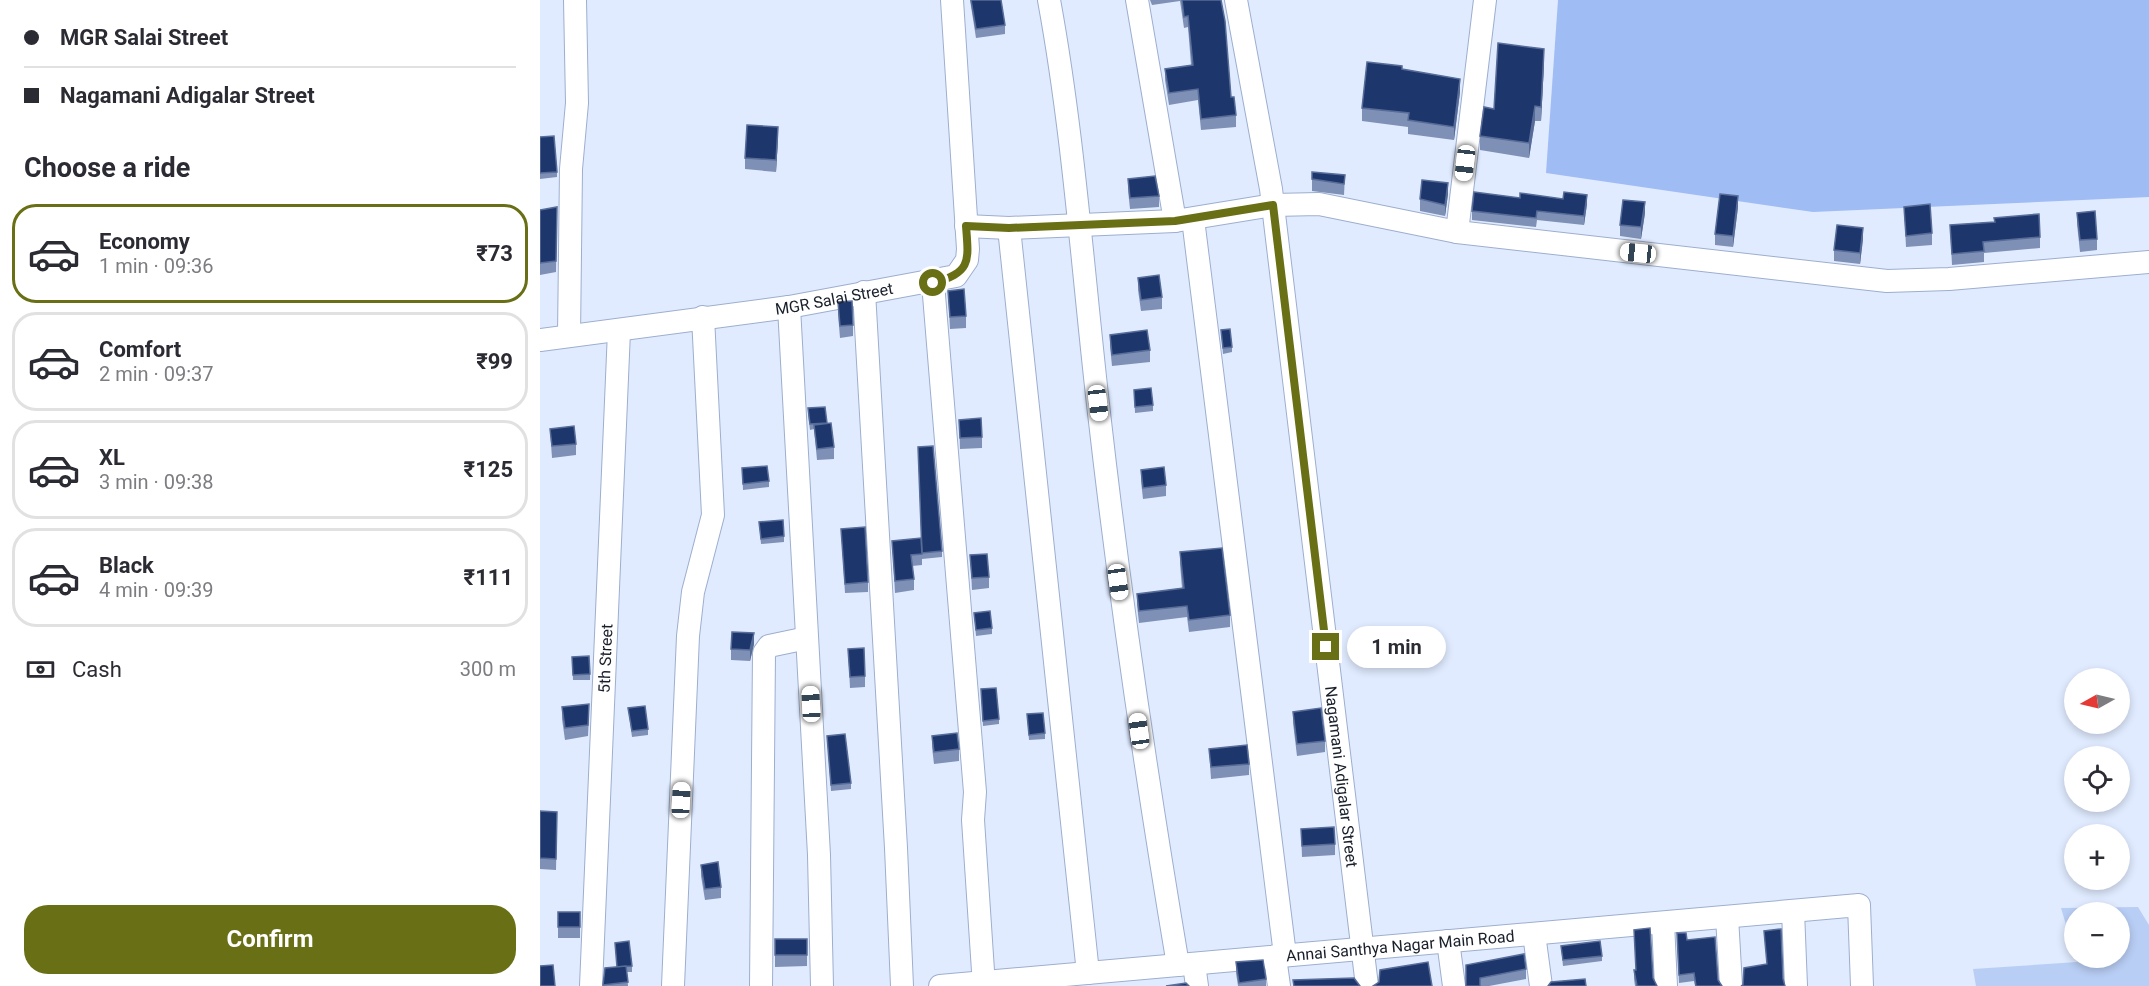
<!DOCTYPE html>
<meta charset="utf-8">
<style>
body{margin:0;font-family:Roboto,sans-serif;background:#f2f2f3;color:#2b2b33;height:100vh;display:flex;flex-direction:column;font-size:22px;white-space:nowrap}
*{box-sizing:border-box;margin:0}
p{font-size:20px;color:#7c7c81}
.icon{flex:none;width:33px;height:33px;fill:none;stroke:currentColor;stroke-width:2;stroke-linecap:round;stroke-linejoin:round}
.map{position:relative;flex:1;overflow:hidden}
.details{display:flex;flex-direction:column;background:#fff;width:540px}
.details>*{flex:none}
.top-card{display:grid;align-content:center;height:132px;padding:0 24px;background:#fff}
.needle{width:39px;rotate:262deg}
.buttons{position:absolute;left:1524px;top:668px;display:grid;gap:12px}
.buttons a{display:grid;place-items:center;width:66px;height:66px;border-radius:50%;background:#fff;box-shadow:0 3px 9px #0003;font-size:30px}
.end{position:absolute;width:27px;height:27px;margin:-14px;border:8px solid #696f14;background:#fff;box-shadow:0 0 0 3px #fff}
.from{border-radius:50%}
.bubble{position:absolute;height:42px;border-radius:21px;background:#fff;box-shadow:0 3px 9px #0003;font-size:20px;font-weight:700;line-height:42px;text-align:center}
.car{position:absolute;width:18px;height:36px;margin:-18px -9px;border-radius:8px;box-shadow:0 0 4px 2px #0007;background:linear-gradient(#fff 24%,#345 0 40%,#fff 0 76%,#345 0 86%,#fff 0)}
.top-card b{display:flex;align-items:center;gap:21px;height:57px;font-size:22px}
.top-card b+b{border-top:2px solid #e1e1e2}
.top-card i{width:15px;height:15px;background:#2b2b33}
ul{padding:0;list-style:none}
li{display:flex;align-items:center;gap:18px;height:99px;margin:0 12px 9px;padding:0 12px;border:3px solid #e1e1e2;border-radius:24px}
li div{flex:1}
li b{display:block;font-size:22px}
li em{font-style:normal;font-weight:700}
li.on{border-color:#696f14}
li>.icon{width:54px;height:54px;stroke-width:1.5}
h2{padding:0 24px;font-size:27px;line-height:72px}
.pay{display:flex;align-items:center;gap:15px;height:66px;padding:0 24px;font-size:22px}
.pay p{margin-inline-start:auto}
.button{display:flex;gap:12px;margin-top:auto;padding:12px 24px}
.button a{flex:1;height:69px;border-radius:24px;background:#696f14;color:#fff;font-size:24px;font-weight:700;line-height:69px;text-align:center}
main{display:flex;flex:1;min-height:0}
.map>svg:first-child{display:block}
.green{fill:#a0bcf4}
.water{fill:#b9cef5}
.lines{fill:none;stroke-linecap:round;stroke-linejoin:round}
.minor-casing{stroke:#9daece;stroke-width:24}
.minor{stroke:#fff;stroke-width:22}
.wall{fill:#7e90b6}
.shaded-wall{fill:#586c98}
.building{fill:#1d366c;stroke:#586c98;stroke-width:1.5}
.route{stroke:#696f14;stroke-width:8}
.labels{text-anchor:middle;stroke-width:6;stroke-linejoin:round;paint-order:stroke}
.street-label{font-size:16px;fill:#181e2a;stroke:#fff}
</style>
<main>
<section class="details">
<div class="top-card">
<b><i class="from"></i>MGR Salai Street</b>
<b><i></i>Nagamani Adigalar Street</b>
</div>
<h2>Choose a ride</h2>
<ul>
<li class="on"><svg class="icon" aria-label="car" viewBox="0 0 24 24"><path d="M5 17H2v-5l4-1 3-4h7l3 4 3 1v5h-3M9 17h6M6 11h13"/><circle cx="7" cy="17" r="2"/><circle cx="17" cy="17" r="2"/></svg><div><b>Economy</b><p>1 min · 09:36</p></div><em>₹73</em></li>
<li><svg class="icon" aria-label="car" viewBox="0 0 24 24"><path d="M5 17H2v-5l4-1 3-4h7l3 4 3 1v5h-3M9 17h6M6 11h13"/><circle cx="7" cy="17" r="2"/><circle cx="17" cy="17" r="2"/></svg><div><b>Comfort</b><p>2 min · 09:37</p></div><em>₹99</em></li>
<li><svg class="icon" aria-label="car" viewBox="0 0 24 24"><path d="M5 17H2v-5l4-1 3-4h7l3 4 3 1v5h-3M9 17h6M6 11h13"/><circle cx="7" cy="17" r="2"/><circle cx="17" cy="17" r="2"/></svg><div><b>XL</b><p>3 min · 09:38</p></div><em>₹125</em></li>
<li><svg class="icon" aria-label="car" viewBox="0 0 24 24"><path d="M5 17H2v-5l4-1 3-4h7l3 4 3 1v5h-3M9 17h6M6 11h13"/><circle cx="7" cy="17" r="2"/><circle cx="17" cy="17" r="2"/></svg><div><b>Black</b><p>4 min · 09:39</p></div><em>₹111</em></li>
</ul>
<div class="pay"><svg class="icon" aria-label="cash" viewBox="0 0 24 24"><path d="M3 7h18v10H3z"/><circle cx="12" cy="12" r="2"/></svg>Cash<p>300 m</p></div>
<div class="button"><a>Confirm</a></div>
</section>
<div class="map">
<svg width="1609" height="986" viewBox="0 0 1609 986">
<rect width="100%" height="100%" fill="#e0ebff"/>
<path class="green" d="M 1018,0 L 1609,0 L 1609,197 L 1273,212 L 1006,173 Z"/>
<path class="water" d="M 1598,907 L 1609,925 L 1609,986 L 1436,986 L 1433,969 L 1537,962 L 1536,957 L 1580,957 L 1580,912 L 1534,912 L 1534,952 L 1521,908 Z"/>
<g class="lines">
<g class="minor-casing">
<g id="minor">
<path d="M 509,0 C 534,136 543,275 559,413 C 580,598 607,781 638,965"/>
<path d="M 597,0 L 635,221"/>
<path id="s1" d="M 696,0 L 731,189 L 827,986"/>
<path d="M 653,219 L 745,955"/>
<path d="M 426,226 L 469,228 L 635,221 L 733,205 L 779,204 L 917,232 L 1347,281 L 1409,279 L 1609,262"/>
<path d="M 469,228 L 548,973"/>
<path d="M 917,232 L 945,0"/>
<path d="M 393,283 L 435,792 L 433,820 L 444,986"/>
<path d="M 324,292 L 356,848 L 362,986"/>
<path d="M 249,307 L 279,855 L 282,986"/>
<path d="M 29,336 L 31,169 L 37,103 L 35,0"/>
<path id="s2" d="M 0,340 L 249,307 L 416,276 L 427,260 L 428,249 L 412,0"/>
<path d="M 1253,911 L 1256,986"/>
<path d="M 1187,917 L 1191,986"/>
<path d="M 1123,923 L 1126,986"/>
<path d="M 994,934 L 1001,986"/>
<path d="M 908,941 L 914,986"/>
<path d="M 735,957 L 739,986"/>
<path d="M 654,964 L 657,986"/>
<path id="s3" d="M 51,986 L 79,331"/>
<path d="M 133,986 L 148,636 L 153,592 L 173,515 L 163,317"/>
<path d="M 221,986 L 224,653 L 229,646 L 267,638"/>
<path id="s4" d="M 400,986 L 1319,905 L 1322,986"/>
</g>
</g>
<use href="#minor" class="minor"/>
</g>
<g class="wall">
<path d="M 430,0 L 461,0 L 465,25 L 465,34 L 436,38 Z"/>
<path d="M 610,0 L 681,0 L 691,97 L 696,115 L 696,127 L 661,130 L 658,100 L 629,105 L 625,80 L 625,69 L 651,65 L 648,27 L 644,28 L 640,1 L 612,5 Z"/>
<path d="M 1004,64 L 1001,121 L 995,121 L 989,158 L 940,150 L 940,136 L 954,109 Z"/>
<path d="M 862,69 L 920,92 L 914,140 L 868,134 L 868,127 L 822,121 L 822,108 Z"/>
<path d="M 0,137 L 17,172 L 17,177 L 0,179 Z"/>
<path d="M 238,138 L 236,172 L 205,169 L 205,158 Z"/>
<path d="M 805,175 L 804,195 L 772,191 L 772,179 Z"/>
<path d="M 588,179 L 619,196 L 619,207 L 590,209 L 588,190 Z"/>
<path d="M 908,194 L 905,216 L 880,211 L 880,199 Z"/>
<path d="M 980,198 L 1047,204 L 1044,225 L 997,220 L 996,227 L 932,220 L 932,211 Z"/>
<path d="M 17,207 L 16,272 L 0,275 L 0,210 Z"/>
<path d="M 1198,207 L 1193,247 L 1175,245 L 1175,234 Z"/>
<path d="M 1364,207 L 1392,233 L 1392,245 L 1366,247 Z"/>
<path d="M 1105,213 L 1101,239 L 1080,236 L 1080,225 Z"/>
<path d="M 1537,213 L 1557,239 L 1557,250 L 1540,252 L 1537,224 Z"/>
<path d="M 1410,225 L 1500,237 L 1500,248 L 1444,253 L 1444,262 L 1412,265 Z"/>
<path d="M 1323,239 L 1320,264 L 1294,261 L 1294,250 Z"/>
<path d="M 598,278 L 622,297 L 622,309 L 601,311 L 598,290 Z"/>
<path d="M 408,291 L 426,316 L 426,328 L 410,329 Z"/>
<path d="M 298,302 L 313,325 L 313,336 L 300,338 L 298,314 Z"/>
<path d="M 681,330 L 692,347 L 692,352 L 683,354 Z"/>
<path d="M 570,335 L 610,350 L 610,362 L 572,366 L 570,346 Z"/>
<path d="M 594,390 L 613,405 L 613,411 L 595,413 Z"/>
<path d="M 285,407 L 287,424 L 294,447 L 294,459 L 277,460 L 274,429 L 270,430 L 268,414 Z"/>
<path d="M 419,420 L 442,437 L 442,448 L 420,449 Z"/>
<path d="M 10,429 L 36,444 L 36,455 L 12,458 Z"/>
<path d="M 378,447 L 402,551 L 402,557 L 382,559 Z"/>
<path d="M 202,468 L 229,481 L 229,487 L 203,490 Z"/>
<path d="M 601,470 L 626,485 L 626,496 L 603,499 L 601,481 Z"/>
<path d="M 219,522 L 244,536 L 244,542 L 221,544 Z"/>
<path d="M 301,529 L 328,582 L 328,592 L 305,593 Z"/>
<path d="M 352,541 L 382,554 L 382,565 L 372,566 L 374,579 L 374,590 L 355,593 Z"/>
<path d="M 640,552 L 690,615 L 690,627 L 649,632 L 647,617 L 599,623 L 597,605 L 597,594 L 642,588 L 640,564 Z"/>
<path d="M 430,555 L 449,577 L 449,588 L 432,590 Z"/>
<path d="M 434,613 L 452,628 L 452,634 L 436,636 Z"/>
<path d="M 214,644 L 210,661 L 191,660 L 191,649 Z"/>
<path d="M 308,649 L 325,676 L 325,687 L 310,688 Z"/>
<path d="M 32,657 L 50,674 L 50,680 L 33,680 Z"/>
<path d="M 441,689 L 459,719 L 459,724 L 443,726 Z"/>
<path d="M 22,707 L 49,715 L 48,736 L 25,740 L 22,719 Z"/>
<path d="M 88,708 L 108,729 L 108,735 L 92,737 Z"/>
<path d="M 753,712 L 785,741 L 785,752 L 757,756 L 753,723 Z"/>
<path d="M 487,714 L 505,733 L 505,739 L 489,740 Z"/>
<path d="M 287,736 L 311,783 L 311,789 L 291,791 Z"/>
<path d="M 392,736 L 419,749 L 419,761 L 394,764 L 392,747 Z"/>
<path d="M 669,749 L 709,764 L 709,775 L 671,779 Z"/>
<path d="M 0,811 L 17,824 L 16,870 L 0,869 Z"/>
<path d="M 761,829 L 795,844 L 795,855 L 762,857 Z"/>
<path d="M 161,865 L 181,887 L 181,898 L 165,900 L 161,876 Z"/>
<rect x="18" y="912" width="22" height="26"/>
<path d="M 235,939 L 267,939 L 267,966 L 235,967 Z"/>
<path d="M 1147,940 L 1178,980 L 1182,986 L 1155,986 L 1154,981 L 1139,983 L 1137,941 Z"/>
<path d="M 75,943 L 92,966 L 92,972 L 87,972 L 88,986 L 63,986 L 65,968 L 77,967 Z"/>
<path d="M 1021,946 L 1062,956 L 1062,961 L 1023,966 Z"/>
<path d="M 696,962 L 726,979 L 726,986 L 698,986 L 696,973 Z"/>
<path d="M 926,965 L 986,969 L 986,979 L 949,986 L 926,986 Z"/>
<path d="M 1094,970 L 1113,978 L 1117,986 L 1095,986 L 1094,979 Z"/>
</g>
<g class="shaded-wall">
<path d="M 1004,49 L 1004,64 L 1001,121 L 1001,107 Z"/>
<path d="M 920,79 L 920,92 L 914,140 L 914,127 Z"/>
<path d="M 995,106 L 995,121 L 989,158 L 989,143 Z"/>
<path d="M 238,127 L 238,138 L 236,172 L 236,160 Z"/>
<path d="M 908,183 L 908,194 L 905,216 L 905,205 Z"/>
<path d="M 1047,195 L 1047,204 L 1044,225 L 1044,216 Z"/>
<path d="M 1198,196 L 1198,207 L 1193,247 L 1193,236 Z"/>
<path d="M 1105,202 L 1105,213 L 1101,239 L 1101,227 Z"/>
<path d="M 1323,228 L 1323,239 L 1320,264 L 1320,253 Z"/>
<path d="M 214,633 L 214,644 L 210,661 L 210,650 Z"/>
</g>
<g class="building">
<path d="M 431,0 L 461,0 L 465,25 L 436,29 Z"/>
<path d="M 642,0 L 681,0 L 685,21 L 691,97 L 694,97 L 696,115 L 661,119 L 658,89 L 629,93 L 625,69 L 653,65 L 648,16 L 644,17 Z"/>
<path d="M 958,43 L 1004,49 L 1001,107 L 995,106 L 989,143 L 940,136 L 944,107 L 954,109 Z"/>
<path d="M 827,62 L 862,66 L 862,69 L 920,79 L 914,127 L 868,120 L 869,113 L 822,108 Z"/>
<path d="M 207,125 L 238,127 L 236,160 L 205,158 Z"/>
<path d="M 14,136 L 17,172 L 0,173 L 0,137 Z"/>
<path d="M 772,172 L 805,175 L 804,184 L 772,179 Z"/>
<path d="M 615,176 L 619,196 L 590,198 L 588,179 Z"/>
<path d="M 882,180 L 908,183 L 905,205 L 880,199 Z"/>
<path d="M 934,192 L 980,198 L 980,193 L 1023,199 L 1024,192 L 1047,195 L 1044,216 L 997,211 L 996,218 L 932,211 Z"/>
<path d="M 1180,194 L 1198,196 L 1193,236 L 1175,234 Z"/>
<path d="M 1083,200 L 1105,202 L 1101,227 L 1080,225 Z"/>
<path d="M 1390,204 L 1392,233 L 1366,236 L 1364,207 Z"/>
<path d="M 17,207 L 16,261 L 0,263 L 0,210 Z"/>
<path d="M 1555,211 L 1557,239 L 1540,240 L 1537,213 Z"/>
<path d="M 1499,214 L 1500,237 L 1443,242 L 1444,251 L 1412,254 L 1410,225 L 1455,222 L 1454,218 Z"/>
<path d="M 1297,225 L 1323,228 L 1320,253 L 1294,250 Z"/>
<path d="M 619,275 L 622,297 L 601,300 L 598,278 Z"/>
<path d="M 424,289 L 426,316 L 410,317 L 408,291 Z"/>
<path d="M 312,301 L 313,325 L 300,326 L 298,302 Z"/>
<path d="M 690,329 L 692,347 L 683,348 L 681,330 Z"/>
<path d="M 607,330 L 610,350 L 572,355 L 570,335 Z"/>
<path d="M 611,388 L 613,405 L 595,407 L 594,390 Z"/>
<path d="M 285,407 L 287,423 L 270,424 L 268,408 Z"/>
<path d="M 441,418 L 442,437 L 420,438 L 419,420 Z"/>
<path d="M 291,423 L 294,447 L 277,449 L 274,425 Z"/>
<path d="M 34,426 L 36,444 L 12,446 L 10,429 Z"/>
<path d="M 393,446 L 402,551 L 382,553 L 378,447 Z"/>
<path d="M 227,466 L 229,481 L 203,484 L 202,468 Z"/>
<path d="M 624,467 L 626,485 L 603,488 L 601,470 Z"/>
<path d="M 243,520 L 244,536 L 221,539 L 219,522 Z"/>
<path d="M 325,527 L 328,582 L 305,584 L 301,529 Z"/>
<path d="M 381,538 L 382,554 L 371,555 L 374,579 L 355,581 L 352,541 Z"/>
<path d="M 682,548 L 690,615 L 649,620 L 647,606 L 599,611 L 597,594 L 644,588 L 640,552 Z"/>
<path d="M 447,554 L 449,577 L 432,578 L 430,555 Z"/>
<path d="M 450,611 L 452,628 L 436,630 L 434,613 Z"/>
<path d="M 192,632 L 214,633 L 210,650 L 191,649 Z"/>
<path d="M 324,648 L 325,676 L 310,677 L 308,649 Z"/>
<path d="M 49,656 L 50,674 L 33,675 L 32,657 Z"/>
<path d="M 456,688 L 459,719 L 443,721 L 441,689 Z"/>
<path d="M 49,704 L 48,725 L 25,728 L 22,707 Z"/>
<path d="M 105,706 L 108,729 L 92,731 L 88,708 Z"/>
<path d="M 781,708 L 785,741 L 757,744 L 753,712 Z"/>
<path d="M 503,713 L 505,733 L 489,735 L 487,714 Z"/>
<path d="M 417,733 L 419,749 L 394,752 L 392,736 Z"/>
<path d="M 305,734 L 311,783 L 291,785 L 287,736 Z"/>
<path d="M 707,745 L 709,764 L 671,767 L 669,749 Z"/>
<path d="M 0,811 L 17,812 L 16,859 L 0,858 Z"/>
<path d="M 794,827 L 795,844 L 762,846 L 761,829 Z"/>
<path d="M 178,862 L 181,887 L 165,889 L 161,865 Z"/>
<rect x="18" y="912" width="22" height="15"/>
<path d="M 1110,928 L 1113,978 L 1117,986 L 1097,986 L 1094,970 L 1096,970 L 1094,930 Z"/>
<path d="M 1241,929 L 1243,979 L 1245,986 L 1201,986 L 1203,985 L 1204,968 L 1227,964 L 1224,931 Z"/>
<path d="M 1137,933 L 1146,933 L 1147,940 L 1175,937 L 1178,980 L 1182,986 L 1156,986 L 1154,973 L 1139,975 Z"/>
<rect x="235" y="939" width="32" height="16"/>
<path d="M 89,941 L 92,966 L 77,967 L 75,943 Z"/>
<path d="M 1060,941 L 1062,956 L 1023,960 L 1021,946 Z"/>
<path d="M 984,954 L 986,969 L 940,978 L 940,986 L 926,986 L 926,965 Z"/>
<path d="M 723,960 L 726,979 L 699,983 L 696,962 Z"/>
<path d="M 888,962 L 892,986 L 833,986 L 839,982 L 840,970 Z"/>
<path d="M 13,965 L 15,986 L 0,986 L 0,966 Z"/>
<path d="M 86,966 L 88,982 L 63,985 L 65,968 Z"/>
<path d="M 814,978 L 820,986 L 754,986 L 753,980 Z"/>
<path d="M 1045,979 L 1046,986 L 1008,986 L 1011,982 Z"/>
<path d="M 646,983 L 649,986 L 626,986 Z"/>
</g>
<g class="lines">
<path class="route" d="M 393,283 C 431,272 429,263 426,226 L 469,228 L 635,221 L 733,205 L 786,647"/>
</g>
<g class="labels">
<g class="street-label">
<text dy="6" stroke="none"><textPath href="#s2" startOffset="297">MGR Salai Street</textPath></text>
<text dy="6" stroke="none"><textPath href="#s3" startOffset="328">5th Street</textPath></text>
<text dy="6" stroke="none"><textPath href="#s1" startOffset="784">Nagamani Adigalar Street</textPath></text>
<text dy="6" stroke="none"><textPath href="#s4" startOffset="462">Annai Santhya Nagar Main Road</textPath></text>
</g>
</g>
</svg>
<div class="buttons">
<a><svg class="needle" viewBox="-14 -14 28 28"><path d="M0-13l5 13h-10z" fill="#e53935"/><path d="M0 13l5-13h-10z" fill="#7c7c81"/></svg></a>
<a><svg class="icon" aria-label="locate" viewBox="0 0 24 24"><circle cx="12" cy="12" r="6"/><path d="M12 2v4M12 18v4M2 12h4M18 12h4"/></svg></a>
<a>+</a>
<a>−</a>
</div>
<i class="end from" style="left:393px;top:283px"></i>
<i class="end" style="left:786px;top:647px"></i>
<div class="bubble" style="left:807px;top:626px;width:99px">1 min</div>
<i class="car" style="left:925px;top:163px;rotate:187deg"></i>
<i class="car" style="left:1098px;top:253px;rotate:276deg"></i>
<i class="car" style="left:558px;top:403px;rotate:173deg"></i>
<i class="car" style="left:578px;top:582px;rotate:172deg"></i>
<i class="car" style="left:271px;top:704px;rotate:357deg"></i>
<i class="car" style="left:599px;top:731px;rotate:352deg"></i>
<i class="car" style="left:141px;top:800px;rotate:3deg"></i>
</div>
</main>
